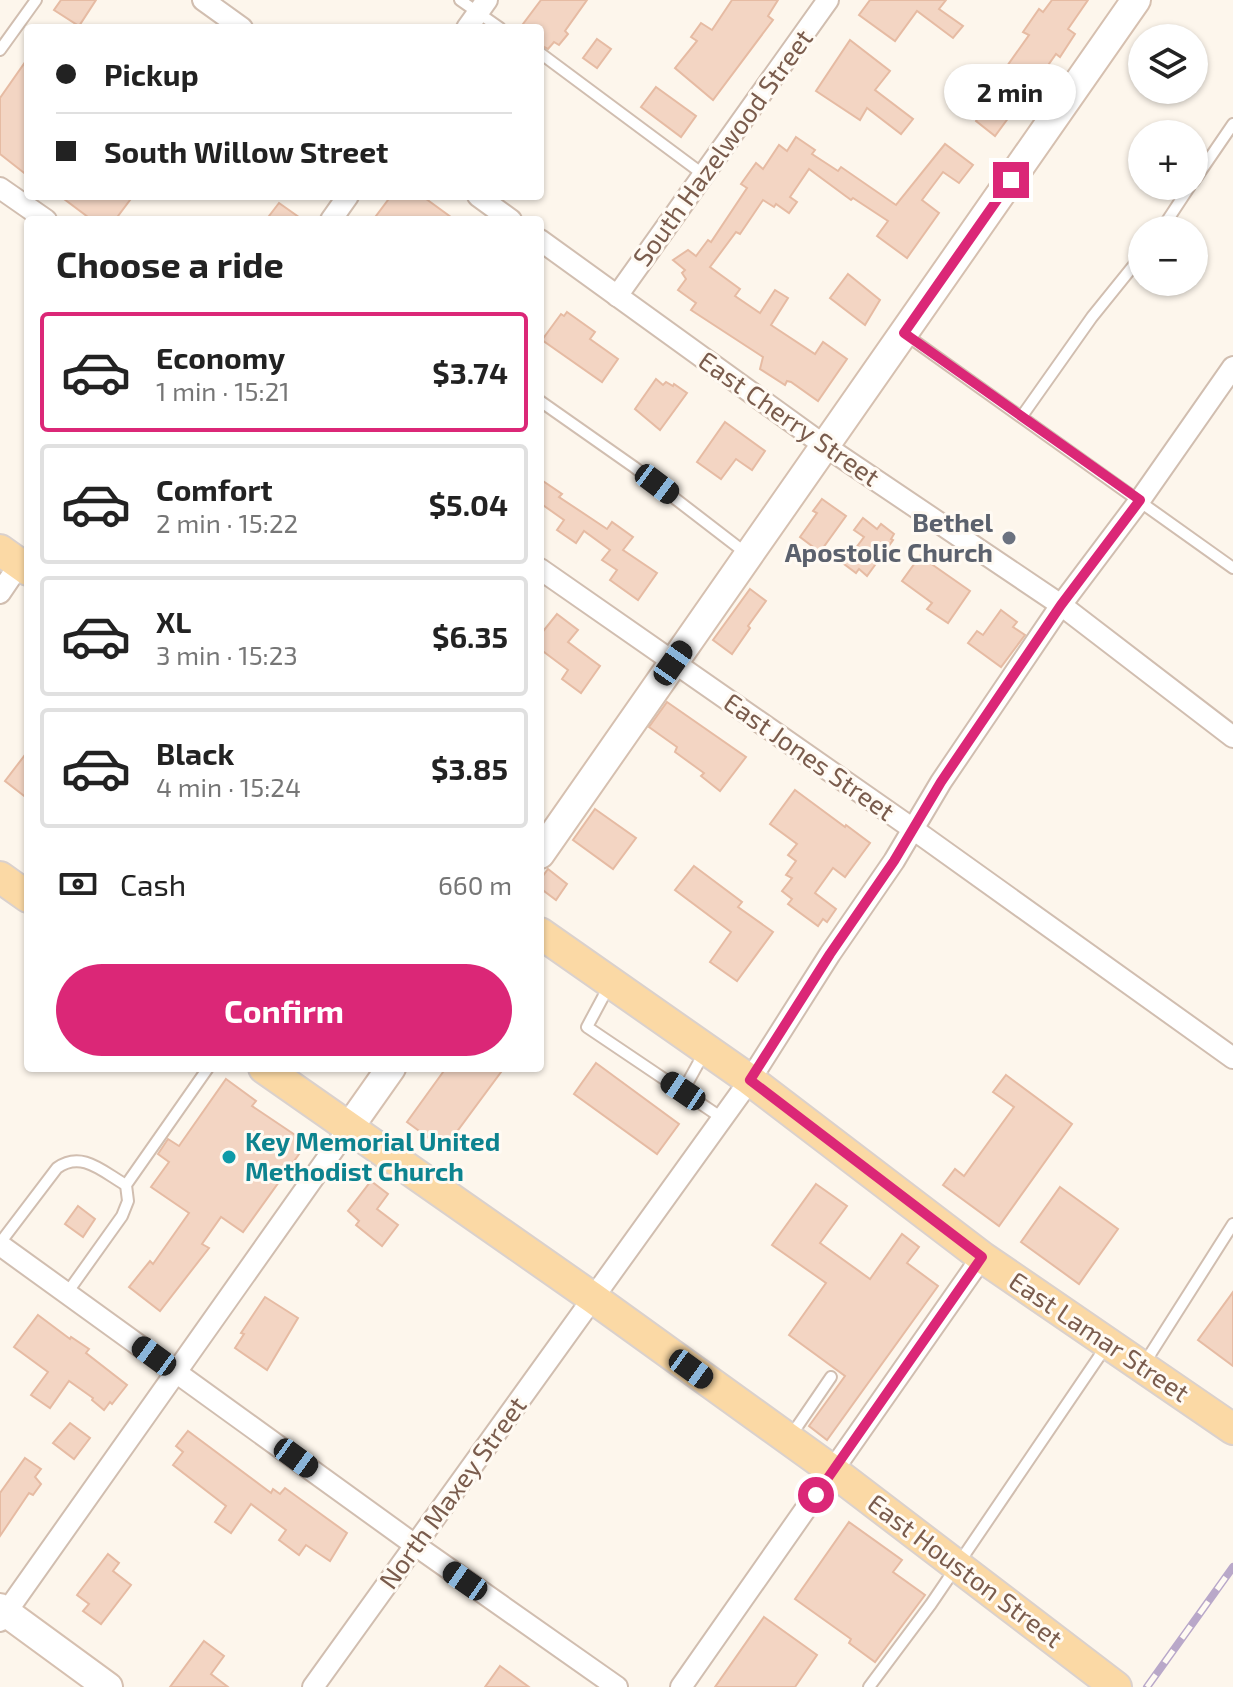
<!DOCTYPE html>
<meta charset="utf-8">
<style>
body{margin:0;font-family:"Exo 2",sans-serif;background:#f6f6f6;color:#222;height:100vh;display:flex;flex-direction:column;font-size:30px;white-space:nowrap}
*{box-sizing:border-box;margin:0}
p{font-size:26px;color:#767676}
.icon{flex:none;width:44px;height:44px;fill:none;stroke:currentColor;stroke-width:2;stroke-linecap:round;stroke-linejoin:round}
.map{position:relative;flex:1;overflow:hidden}
.panel{position:absolute;left:24px;top:216px;width:520px;height:856px;display:flex;flex-direction:column;background:#fff;border-radius:8px;box-shadow:0 2px 6px #0004}
.panel>*{flex:none}
.top-card{position:absolute;left:24px;top:24px;width:520px;height:176px;border-radius:8px;box-shadow:0 2px 6px #0004;display:grid;align-content:center;height:176px;padding:0 32px;background:#fff}
.fabs{position:absolute;left:1128px;top:24px;display:grid;gap:16px}
.fabs a{display:grid;place-items:center;width:80px;height:80px;border-radius:50%;background:#fff;box-shadow:0 2px 6px #0004;font-size:40px}
.end{position:absolute;width:36px;height:36px;margin:-18px;border:10px solid #db2777;background:#fff;box-shadow:0 0 0 4px #fff}
.from{border-radius:50%}
.bubble{position:absolute;height:56px;border-radius:28px;background:#fff;box-shadow:0 2px 6px #0004;font-size:26px;font-weight:700;line-height:56px;text-align:center}
.car{position:absolute;width:24px;height:48px;margin:-24px -12px;border-radius:10px;box-shadow:0 0 6px 2px #0007;background:linear-gradient(#222 24%,#8ab4d8 0 40%,#222 0 76%,#8ab4d8 0 86%,#222 0)}
.top-card b{display:flex;align-items:center;gap:28px;height:76px;font-size:30px}
.top-card b+b{border-top:2px solid #e0e0e0}
.top-card i{width:20px;height:20px;background:#222}
ul{padding:0;list-style:none}
li{display:flex;align-items:center;gap:24px;height:120px;margin:0 16px 12px;padding:0 16px;border:4px solid #e0e0e0;border-radius:8px}
li div{flex:1}
li b{display:block;font-size:30px}
li em{font-style:normal;font-weight:700}
li.current{border-color:#db2777}
li>.icon{width:72px;height:72px;stroke-width:1.5}
h2{padding:0 32px;font-size:36px;line-height:96px}
.pay{display:flex;align-items:center;gap:20px;height:88px;padding:0 32px;font-size:30px}
.pay p{margin-inline-start:auto}
.button{display:flex;gap:16px;margin-top:auto;padding:16px 32px}
.button a{flex:1;height:92px;border-radius:48px;background:#db2777;color:#fff;font-size:32px;font-weight:700;line-height:92px;text-align:center}
.map>svg:first-child{display:block}
.building{fill:#f3d5c3;stroke:#e6bba3;stroke-width:2}
.lines{fill:none;stroke-linecap:round;stroke-linejoin:round}
.lane-casing{stroke:#d1beb0;stroke-width:14}
.street-casing{stroke:#d1beb0;stroke-width:24}
.secondary-casing{stroke:#d6c0b0;stroke-width:32}
.primary-casing{stroke:#dad1cd;stroke-width:34}
.lane{stroke:#fff;stroke-width:10}
.street{stroke:#fff;stroke-width:20}
.secondary{stroke:#fff;stroke-width:28}
.primary{stroke:#fbd9a5;stroke-width:30}
.rail-casing{stroke:#b9a8c9;stroke-width:8}
.rail{stroke:#fffaf3;stroke-width:5;stroke-dasharray:15;stroke-linecap:butt}
.route{stroke:#db2777;stroke-width:10}
.worship-dot{fill:#6b7280;stroke:#fffaf3;stroke-width:3}
.culture-dot{fill:#0f9aa8;stroke:#fffaf3;stroke-width:3}
.labels{text-anchor:middle;stroke-width:6;stroke-linejoin:round;paint-order:stroke}
.street-label{font-size:26px;fill:#7a5c4d;stroke:#fffaf3}
.worship-label{font-size:26px;font-weight:bold;fill:#5b616d;stroke:#fffaf3;text-anchor:end}
.culture-label{font-size:26px;font-weight:bold;fill:#0d838f;stroke:#fffaf3;text-anchor:start}
</style>
<div class="map">
<svg width="1233" height="1687" viewBox="0 0 1233 1687">
<rect width="100%" height="100%" fill="#fdf6ec"/>
<g class="building">
<path d="M 61,0 L 96,0 L 79,26 L 54,10 Z"/>
<path d="M 541,0 L 587,0 L 565,31 L 568,34 L 559,45 L 554,42 L 548,49 L 540,45 L 540,28 L 520,28 Z"/>
<path d="M 732,0 L 778,0 L 768,16 L 773,20 L 713,100 L 675,68 L 697,41 L 691,37 L 701,23 L 712,30 Z"/>
<path d="M 870,0 L 946,0 L 939,9 L 963,26 L 953,38 L 917,11 L 895,41 L 859,15 Z"/>
<path d="M 1052,0 L 1088,0 L 1068,29 L 1075,34 L 1060,57 L 1056,54 L 1027,95 L 1000,76 L 1029,35 L 1023,32 L 1039,9 L 1043,12 Z"/>
<path d="M 597,39 L 611,49 L 597,68 L 583,58 Z"/>
<path d="M 850,40 L 890,71 L 875,90 L 913,119 L 901,134 L 867,108 L 860,120 L 816,91 Z"/>
<path d="M 28,58 L 28,176 L 0,154 L 0,98 Z"/>
<path d="M 656,87 L 696,116 L 681,137 L 641,107 Z"/>
<path d="M 978,95 L 1009,117 L 995,136 L 976,121 L 978,118 L 967,110 Z"/>
<path d="M 796,137 L 815,150 L 812,154 L 838,171 L 841,167 L 896,205 L 945,144 L 973,165 L 959,183 L 943,172 L 922,200 L 939,213 L 907,258 L 877,236 L 888,221 L 853,198 L 851,200 L 809,169 L 790,197 L 797,202 L 789,213 L 776,204 L 774,207 L 763,200 L 740,234 L 736,232 L 710,267 L 740,289 L 735,296 L 760,313 L 775,290 L 788,298 L 771,325 L 815,354 L 823,342 L 847,359 L 818,401 L 791,382 L 787,381 L 785,385 L 760,369 L 763,357 L 691,310 L 696,303 L 678,290 L 686,279 L 682,273 L 685,270 L 673,260 L 688,250 L 696,256 L 708,240 L 711,242 L 747,188 L 741,184 L 756,163 L 763,169 L 779,145 L 787,151 Z"/>
<path d="M 60,196 L 133,196 L 115,220 L 92,220 Z"/>
<path d="M 391,196 L 422,196 L 455,220 L 373,220 Z"/>
<path d="M 279,203 L 303,220 L 266,220 Z"/>
<path d="M 848,274 L 880,300 L 865,325 L 830,298 Z"/>
<path d="M 567,312 L 595,332 L 590,339 L 618,359 L 602,382 L 542,340 L 561,314 L 564,316 Z"/>
<path d="M 656,379 L 663,385 L 666,382 L 673,386 L 674,384 L 687,393 L 660,430 L 635,409 Z"/>
<path d="M 725,422 L 765,451 L 752,470 L 736,459 L 721,479 L 697,462 Z"/>
<path d="M 540,479 L 562,494 L 559,497 L 607,529 L 612,522 L 633,537 L 623,550 L 657,573 L 638,600 L 610,580 L 617,570 L 602,560 L 610,550 L 584,531 L 576,543 L 557,530 L 564,520 L 540,503 Z"/>
<path d="M 822,499 L 846,516 L 820,552 L 800,537 L 817,513 L 813,511 Z"/>
<path d="M 863,518 L 877,529 L 881,524 L 894,534 L 891,539 L 893,540 L 867,576 L 859,569 L 856,573 L 844,564 L 864,537 L 854,530 Z"/>
<path d="M 920,556 L 970,591 L 948,623 L 927,609 L 932,603 L 902,581 Z"/>
<path d="M 750,589 L 766,601 L 748,626 L 750,628 L 732,654 L 713,640 Z"/>
<path d="M 1001,610 L 1017,622 L 1013,627 L 1025,635 L 1001,667 L 968,643 L 977,631 L 983,635 Z"/>
<path d="M 557,614 L 578,630 L 568,642 L 600,666 L 581,693 L 562,679 L 568,670 L 540,649 L 540,635 Z"/>
<path d="M 667,702 L 746,757 L 720,791 L 701,776 L 704,773 L 675,752 L 677,747 L 649,727 Z"/>
<path d="M 28,751 L 28,799 L 5,781 Z"/>
<path d="M 795,790 L 845,827 L 846,825 L 870,843 L 845,877 L 833,868 L 815,893 L 836,909 L 827,922 L 823,919 L 818,926 L 788,904 L 792,899 L 782,891 L 792,878 L 786,875 L 796,861 L 788,855 L 797,844 L 770,824 Z"/>
<path d="M 595,809 L 636,838 L 613,869 L 573,840 Z"/>
<path d="M 694,866 L 742,902 L 738,907 L 773,932 L 737,981 L 710,962 L 731,932 L 675,890 Z"/>
<path d="M 548,869 L 567,884 L 556,900 L 540,888 L 540,880 Z"/>
<path d="M 596,1063 L 679,1124 L 657,1154 L 574,1094 Z"/>
<path d="M 446,1068 L 504,1068 L 444,1149 L 407,1122 Z"/>
<path d="M 1006,1075 L 1072,1124 L 999,1226 L 943,1185 L 955,1169 L 964,1176 L 1014,1107 L 993,1092 Z"/>
<path d="M 226,1079 L 256,1101 L 252,1106 L 307,1143 L 243,1232 L 221,1217 L 202,1244 L 209,1248 L 160,1311 L 129,1287 L 150,1261 L 153,1264 L 189,1213 L 151,1187 L 169,1162 L 158,1154 L 168,1139 L 179,1146 Z"/>
<path d="M 371,1181 L 388,1194 L 377,1209 L 398,1225 L 382,1246 L 356,1225 L 359,1221 L 348,1211 Z"/>
<path d="M 816,1184 L 847,1206 L 820,1243 L 870,1279 L 902,1234 L 919,1247 L 907,1263 L 938,1286 L 827,1440 L 809,1426 L 845,1376 L 789,1335 L 826,1283 L 772,1245 Z"/>
<path d="M 1060,1187 L 1118,1229 L 1079,1284 L 1021,1242 Z"/>
<path d="M 78,1206 L 95,1219 L 83,1237 L 65,1224 Z"/>
<path d="M 1233,1292 L 1233,1366 L 1198,1340 Z"/>
<path d="M 265,1297 L 298,1318 L 267,1370 L 235,1348 L 244,1334 L 241,1333 Z"/>
<path d="M 38,1315 L 70,1339 L 71,1337 L 89,1349 L 86,1353 L 127,1385 L 112,1404 L 110,1402 L 104,1410 L 92,1400 L 93,1398 L 69,1381 L 50,1408 L 31,1395 L 48,1372 L 14,1347 Z"/>
<path d="M 70,1423 L 90,1438 L 74,1459 L 53,1443 Z"/>
<path d="M 188,1431 L 271,1493 L 273,1489 L 280,1494 L 285,1488 L 347,1533 L 330,1561 L 306,1545 L 299,1555 L 279,1540 L 286,1530 L 251,1504 L 231,1533 L 215,1522 L 226,1506 L 173,1465 L 183,1452 L 176,1446 Z"/>
<path d="M 25,1458 L 41,1469 L 35,1477 L 41,1484 L 33,1495 L 29,1493 L 0,1536 L 0,1493 Z"/>
<path d="M 849,1522 L 902,1560 L 893,1572 L 925,1595 L 875,1662 L 849,1643 L 851,1639 L 795,1599 Z"/>
<path d="M 108,1554 L 119,1563 L 113,1571 L 131,1585 L 101,1624 L 83,1611 L 89,1604 L 77,1595 Z"/>
<path d="M 764,1617 L 817,1655 L 795,1687 L 715,1687 Z"/>
<path d="M 204,1641 L 224,1656 L 211,1674 L 228,1687 L 170,1687 Z"/>
<path d="M 500,1666 L 529,1687 L 485,1687 Z"/>
</g>
<g class="lines">
<g class="lane-casing">
<g id="lane">
<path d="M 460,0 L 500,28"/>
<path d="M 0,50 L 36,0"/>
<path d="M 540,53 L 704,175"/>
<path d="M 1194,181 L 1233,124"/>
<path d="M 1161,230 L 1190,186"/>
<path d="M 906,335 L 1233,568"/>
<path d="M 540,401 L 634,467 L 747,554"/>
<path d="M 1022,416 L 1092,317 L 1142,255"/>
<path d="M 609,986 L 587,1027 L 722,1118"/>
<path d="M 683,1091 L 705,1051"/>
<path d="M 0,1243 L 57,1168 C 82,1150 103,1172 126,1185"/>
<path d="M 67,1293 L 122,1216 L 128,1201 L 126,1185 L 208,1068"/>
<path d="M 1144,1364 L 1233,1224"/>
<path d="M 790,1437 L 831,1377"/>
<path d="M 869,1687 L 931,1604 L 1107,1345"/>
</g>
</g>
<g class="street-casing">
<g id="street">
<path d="M 203,0 L 242,28"/>
<path d="M 467,28 L 487,0"/>
<path d="M 0,188 L 46,220"/>
<path d="M 478,196 L 511,220"/>
<path d="M 331,220 L 348,196"/>
<path d="M 540,240 L 825,446 L 1061,605 L 1233,737"/>
<path d="M 617,296 L 828,0"/>
<path d="M 540,569 L 913,829 L 1233,1058"/>
<path d="M 0,593 L 19,565"/>
<path d="M 0,1245 L 415,1545 L 617,1687"/>
<path d="M 0,1621 L 348,1129"/>
<path d="M 313,1687 L 750,1080 L 830,954 L 894,861 L 941,782 L 1061,605 L 1140,500 L 1233,367"/>
<path d="M 681,1687 L 982,1257"/>
</g>
</g>
<g class="secondary-casing">
<g id="secondary">
<path d="M 540,854 L 1136,0"/>
<path d="M 348,1129 L 391,1068"/>
<path d="M 0,1608 L 108,1687"/>
</g>
</g>
<g class="primary-casing">
<g id="primary">
<path d="M 0,550 L 28,570"/>
<path d="M 0,877 L 28,897"/>
<path d="M 540,933 L 750,1080 L 982,1257 L 1233,1429"/>
<path d="M 264,1068 L 593,1298 L 833,1471 L 1116,1687"/>
</g>
</g>
<use href="#lane" class="lane"/>
<use href="#street" class="street"/>
<use href="#secondary" class="secondary"/>
<use href="#primary" class="primary"/>
<g class="rail-casing">
<path id="rail" d="M 1147,1687 L 1233,1567"/>
</g>
<use href="#rail" class="rail"/>
</g>
<g class="lines">
<path class="route" d="M 816,1495 L 982,1257 L 750,1080 L 830,954 L 894,861 L 941,782 L 1061,605 L 1140,500 L 904,333 L 1011,180"/>
</g>
<circle class="worship-dot" cx="1009" cy="538" r="8"/>
<circle class="culture-dot" cx="229" cy="1157" r="8"/>
<g class="labels">
<g class="street-label">
<text transform="translate(723 148) rotate(-54)" y="9">South Hazelwood Street</text>
<text transform="translate(789 419) rotate(35)" y="9">East Cherry Street</text>
<text transform="translate(809 757) rotate(35)" y="9">East Jones Street</text>
<text transform="translate(1099 1337) rotate(34)" y="9">East Lamar Street</text>
<text transform="translate(453 1493) rotate(-54)" y="9">North Maxey Street</text>
<text transform="translate(965 1571) rotate(37)" y="9">East Houston Street</text>
</g>
<g class="worship-label">
<text x="993" y="532">Bethel<tspan x="993" dy="30">Apostolic Church</tspan></text>
</g>
<g class="culture-label">
<text x="245" y="1151">Key Memorial United<tspan x="245" dy="30">Methodist Church</tspan></text>
</g>
</g>
</svg>
<div class="fabs">
<a><svg class="icon" aria-label="layers" viewBox="0 0 24 24"><path d="M12 4l9 5-9 5-9-5zM3 14l9 5 9-5"/></svg></a>
<a>+</a>
<a>−</a>
</div>
<i class="end from" style="left:816px;top:1495px"></i>
<i class="end" style="left:1011px;top:180px"></i>
<div class="bubble" style="left:944px;top:64px;width:132px">2 min</div>
<i class="car" style="left:657px;top:484px;rotate:127deg"></i>
<i class="car" style="left:673px;top:663px;rotate:35deg"></i>
<i class="car" style="left:683px;top:1091px;rotate:304deg"></i>
<i class="car" style="left:154px;top:1356px;rotate:306deg"></i>
<i class="car" style="left:691px;top:1369px;rotate:126deg"></i>
<i class="car" style="left:296px;top:1458px;rotate:126deg"></i>
<i class="car" style="left:465px;top:1581px;rotate:305deg"></i>
<div class="top-card">
<b><i class="from"></i>Pickup</b>
<b><i></i>South Willow Street</b>
</div>
<section class="panel">
<h2>Choose a ride</h2>
<ul>
<li class="current"><svg class="icon" aria-label="car" viewBox="0 0 24 24"><path d="M5 17H2v-5l4-1 3-4h7l3 4 3 1v5h-3M9 17h6M6 11h13"/><circle cx="7" cy="17" r="2"/><circle cx="17" cy="17" r="2"/></svg><div><b>Economy</b><p>1 min · 15:21</p></div><em>$3.74</em></li>
<li><svg class="icon" aria-label="car" viewBox="0 0 24 24"><path d="M5 17H2v-5l4-1 3-4h7l3 4 3 1v5h-3M9 17h6M6 11h13"/><circle cx="7" cy="17" r="2"/><circle cx="17" cy="17" r="2"/></svg><div><b>Comfort</b><p>2 min · 15:22</p></div><em>$5.04</em></li>
<li><svg class="icon" aria-label="car" viewBox="0 0 24 24"><path d="M5 17H2v-5l4-1 3-4h7l3 4 3 1v5h-3M9 17h6M6 11h13"/><circle cx="7" cy="17" r="2"/><circle cx="17" cy="17" r="2"/></svg><div><b>XL</b><p>3 min · 15:23</p></div><em>$6.35</em></li>
<li><svg class="icon" aria-label="car" viewBox="0 0 24 24"><path d="M5 17H2v-5l4-1 3-4h7l3 4 3 1v5h-3M9 17h6M6 11h13"/><circle cx="7" cy="17" r="2"/><circle cx="17" cy="17" r="2"/></svg><div><b>Black</b><p>4 min · 15:24</p></div><em>$3.85</em></li>
</ul>
<div class="pay"><svg class="icon" aria-label="cash" viewBox="0 0 24 24"><path d="M3 7h18v10H3z"/><circle cx="12" cy="12" r="2"/></svg>Cash<p>660 m</p></div>
<div class="button"><a>Confirm</a></div>
</section>
</div>
